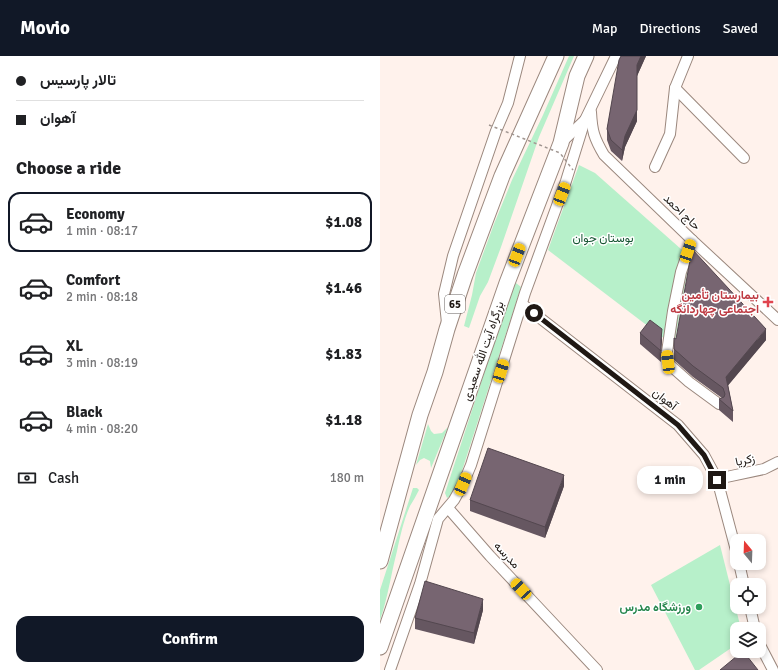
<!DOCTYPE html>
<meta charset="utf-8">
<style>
body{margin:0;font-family:Signika,Vazirmatn,sans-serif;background:#f6f6f6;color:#202124;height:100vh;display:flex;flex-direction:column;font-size:15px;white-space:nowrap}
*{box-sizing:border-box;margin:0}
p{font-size:13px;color:#757577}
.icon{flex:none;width:22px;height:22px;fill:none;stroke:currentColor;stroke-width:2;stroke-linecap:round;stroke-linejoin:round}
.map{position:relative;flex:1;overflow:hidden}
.details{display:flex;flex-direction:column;background:#fff;width:380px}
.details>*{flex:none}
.guide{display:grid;align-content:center;height:88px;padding:0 16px;background:#fff}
.needle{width:26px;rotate:341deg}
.controls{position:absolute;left:350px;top:478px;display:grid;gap:8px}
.controls a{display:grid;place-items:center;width:36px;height:36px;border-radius:8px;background:#fff;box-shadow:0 2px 6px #0003;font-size:20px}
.end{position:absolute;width:18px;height:18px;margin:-9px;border:5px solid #1f1814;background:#fff;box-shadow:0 0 0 2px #fff}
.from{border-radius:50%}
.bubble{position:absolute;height:28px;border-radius:12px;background:#fff;box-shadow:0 2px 6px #0003;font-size:13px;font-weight:700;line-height:28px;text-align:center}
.car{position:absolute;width:12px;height:24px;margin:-12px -6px;border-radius:5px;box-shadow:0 0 3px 1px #0007;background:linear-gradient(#f5c518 24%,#345 0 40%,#f5c518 0 76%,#345 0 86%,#f5c518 0)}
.guide b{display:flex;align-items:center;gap:14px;height:38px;font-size:15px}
.guide b+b{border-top:1px solid #e0e0e0}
.guide i{width:10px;height:10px;background:#202124}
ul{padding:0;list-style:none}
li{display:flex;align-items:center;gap:12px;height:60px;margin:0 8px 6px;padding:0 8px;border:2px solid transparent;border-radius:12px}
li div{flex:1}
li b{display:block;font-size:15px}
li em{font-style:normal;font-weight:700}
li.active{border-color:#111827}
li>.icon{width:36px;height:36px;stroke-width:1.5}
h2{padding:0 16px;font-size:18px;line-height:48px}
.pay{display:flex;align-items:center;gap:10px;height:44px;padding:0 16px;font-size:15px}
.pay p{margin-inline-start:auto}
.primary-button{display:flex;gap:8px;margin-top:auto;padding:8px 16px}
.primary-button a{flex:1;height:46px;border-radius:12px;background:#111827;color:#fff;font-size:16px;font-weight:700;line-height:46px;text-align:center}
header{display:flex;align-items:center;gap:24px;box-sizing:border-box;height:56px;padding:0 20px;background:#111827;color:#fff}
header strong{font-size:19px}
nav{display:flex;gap:22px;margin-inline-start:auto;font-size:14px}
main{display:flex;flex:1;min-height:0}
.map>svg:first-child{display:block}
.green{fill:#b7f0ca}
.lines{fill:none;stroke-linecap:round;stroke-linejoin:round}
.minor-casing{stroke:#9b887e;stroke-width:12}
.highway-casing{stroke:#9b887e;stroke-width:17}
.minor{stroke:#fff;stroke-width:10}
.highway{stroke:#fff;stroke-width:15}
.path-bridge{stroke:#a19691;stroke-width:1.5;stroke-dasharray:3 3;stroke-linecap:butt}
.wall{fill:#665761}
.shaded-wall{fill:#53474f}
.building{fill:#776571;stroke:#53474f}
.route{stroke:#1f1814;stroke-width:5}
.health-dot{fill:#e0444e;stroke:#fff;stroke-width:1.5}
.leisure-dot{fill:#2e9e5b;stroke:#fff;stroke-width:1.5}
.labels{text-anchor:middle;stroke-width:3;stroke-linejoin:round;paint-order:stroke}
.shield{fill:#fff;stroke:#625d5a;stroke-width:1}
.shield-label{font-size:11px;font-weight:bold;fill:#1f1814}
.street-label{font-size:12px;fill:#1f1814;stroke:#fff}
.park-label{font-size:12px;fill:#145431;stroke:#fff}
.health-label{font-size:12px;font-weight:bold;fill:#be3a42;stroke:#fff;text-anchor:end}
.leisure-label{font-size:12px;font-weight:bold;fill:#27864d;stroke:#fff;text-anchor:end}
</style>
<header>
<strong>Movio</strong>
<nav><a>Map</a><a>Directions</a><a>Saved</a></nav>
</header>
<main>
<section class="details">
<div class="guide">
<b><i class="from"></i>تالار پارسیس</b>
<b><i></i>آهوان</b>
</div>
<h2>Choose a ride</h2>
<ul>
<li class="active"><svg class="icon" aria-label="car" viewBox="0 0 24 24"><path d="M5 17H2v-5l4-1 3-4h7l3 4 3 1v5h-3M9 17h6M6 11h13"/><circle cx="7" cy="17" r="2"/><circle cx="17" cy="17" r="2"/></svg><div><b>Economy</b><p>1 min · 08:17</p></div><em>$1.08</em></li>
<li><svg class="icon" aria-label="car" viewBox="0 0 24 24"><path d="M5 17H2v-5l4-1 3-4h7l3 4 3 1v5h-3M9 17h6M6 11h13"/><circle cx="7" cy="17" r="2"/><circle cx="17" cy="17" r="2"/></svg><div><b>Comfort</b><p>2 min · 08:18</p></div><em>$1.46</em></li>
<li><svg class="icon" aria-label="car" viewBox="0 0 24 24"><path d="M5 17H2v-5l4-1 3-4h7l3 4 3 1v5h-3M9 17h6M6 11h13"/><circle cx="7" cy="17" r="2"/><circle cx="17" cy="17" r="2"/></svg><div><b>XL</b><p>3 min · 08:19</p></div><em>$1.83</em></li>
<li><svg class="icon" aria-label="car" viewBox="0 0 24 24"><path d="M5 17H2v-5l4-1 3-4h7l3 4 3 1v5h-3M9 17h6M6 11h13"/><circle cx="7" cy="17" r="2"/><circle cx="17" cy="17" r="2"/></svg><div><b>Black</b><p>4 min · 08:20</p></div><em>$1.18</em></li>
</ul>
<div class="pay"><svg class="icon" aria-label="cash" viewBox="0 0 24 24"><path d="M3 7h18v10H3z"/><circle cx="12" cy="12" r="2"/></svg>Cash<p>180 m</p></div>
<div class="primary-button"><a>Confirm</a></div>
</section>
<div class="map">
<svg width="398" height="614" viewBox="0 0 398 614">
<rect width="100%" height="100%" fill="#fff2ec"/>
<g class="green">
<path d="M 189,0 L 194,0 L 159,81 L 121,191 L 108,226 L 100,240 L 89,272 L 84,270 L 92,239 L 96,217 L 114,168 L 132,124 L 163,59 Z"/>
<path d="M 199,109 L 215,117 L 310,201 L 294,290 L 168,194 Z"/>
<path d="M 136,227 L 141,231 L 80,421 L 72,439 L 67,442 L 65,437 L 132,232 Z"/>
<path d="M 48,368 L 51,375 L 54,378 L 62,377 L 68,371 L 51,412 L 50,405 L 44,402 L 40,404 L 36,409 Z"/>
<path d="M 33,432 L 37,432 L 39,434 C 36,440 33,445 30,450 C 24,463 20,481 17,495 C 11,518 8,541 0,564 L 0,534 Z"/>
<path d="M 340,489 L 361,573 L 357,573 L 357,588 L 319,614 L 315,614 L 271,529 Z"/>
</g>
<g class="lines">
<g class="minor-casing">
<g id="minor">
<path d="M 295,32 L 364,102"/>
<path d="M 211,56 C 212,75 214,82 224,99 L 312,184 L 398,264"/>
<path d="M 182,86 L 205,64"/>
<path d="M 275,111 L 290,78 L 295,32 L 308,0"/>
<path d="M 312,184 L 301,216 L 293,255 L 287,296 L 288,306 L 291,310 L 309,326 L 339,348"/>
<path d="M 142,248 L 298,369 L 324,399 L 337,423 L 357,498"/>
<path d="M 67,267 L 64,238 L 73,200 L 116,75 L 128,47 L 140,0"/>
<path d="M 337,423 L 384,413 L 398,406"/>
<path d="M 68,452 L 110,500 L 217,614"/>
<path d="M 359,507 L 364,529"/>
<path d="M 370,551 L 375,573"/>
<path d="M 379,587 L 393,614"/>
<path d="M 10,614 L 40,528 L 58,463 L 74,444 L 83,428 L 91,409 L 145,237 L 186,125 L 205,64 L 236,0"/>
</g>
</g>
<g class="highway-casing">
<g id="highway">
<path d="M 0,505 L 40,359 L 55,316 L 67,273 L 85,219 L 122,120 L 176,0"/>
<path d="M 0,591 L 127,227 L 181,87 L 197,20 L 206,0"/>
</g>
</g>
<use href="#minor" class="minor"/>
<use href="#highway" class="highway"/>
<path class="path-bridge" d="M 109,69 L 180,97 L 193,114"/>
</g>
<g class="wall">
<path d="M 241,0 L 266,0 L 257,20 L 257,65 L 245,91 L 242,105 L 231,95 L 227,84 L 227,73 Z"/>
<path d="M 260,277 L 282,284 L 281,291 L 281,306 L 260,288 Z"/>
<path d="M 294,282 L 296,283 L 386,284 L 348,329 L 353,355 L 353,366 L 339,354 L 339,343 L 342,342 L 313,321 L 294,304 Z"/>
<path d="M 184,430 L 165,482 L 90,455 L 90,444 Z"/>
<path d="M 103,554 L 94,588 L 35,573 L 35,562 Z"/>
</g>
<g class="shaded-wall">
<path d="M 261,0 L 266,0 L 257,20 L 257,9 Z"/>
<path d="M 257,54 L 257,65 L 245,91 L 242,105 L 242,94 L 245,80 Z"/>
<path d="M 282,273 L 282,284 L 281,295 L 281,284 Z"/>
<path d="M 386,273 L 386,284 L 346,332 L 346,321 Z"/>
<path d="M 184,419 L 184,430 L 165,482 L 165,471 Z"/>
<path d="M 103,543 L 103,554 L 94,588 L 94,577 Z"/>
</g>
<g class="building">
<path d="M 241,0 L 261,0 L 257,9 L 257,54 L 245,80 L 242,94 L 231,84 L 227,73 L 239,4 Z"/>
<path d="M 312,193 L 386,273 L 346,321 L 353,355 L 339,343 L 344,341 L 345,338 L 343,332 L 313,310 L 294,293 L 294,282 L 296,283 Z"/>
<path d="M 270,264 L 282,273 L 281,284 L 281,295 L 260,277 Z"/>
<path d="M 108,392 L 184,419 L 165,471 L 90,444 Z"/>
<path d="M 45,525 L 103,543 L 94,577 L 35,562 Z"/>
<path d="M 363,595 L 378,614 L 340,614 Z"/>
</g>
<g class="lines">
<path class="route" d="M 154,257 L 298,369 L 324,399 L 337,424"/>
</g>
<path class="health-dot" d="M386 240h4v4h4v4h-4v4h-4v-4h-4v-4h4z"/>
<circle class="leisure-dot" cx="319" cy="551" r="4"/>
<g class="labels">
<rect class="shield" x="65" y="239" width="20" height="18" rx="3"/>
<g class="shield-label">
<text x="75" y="252">65</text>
</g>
<g class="street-label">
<text transform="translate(302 156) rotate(44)" y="4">حاج احمد</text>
<text transform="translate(103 295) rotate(-71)" y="4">بزرگراه آیت الله سعیدی</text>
<text transform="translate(285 343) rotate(38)" y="4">آهوان</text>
<text transform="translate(365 404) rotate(-12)" y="4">زکریا</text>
<text transform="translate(127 499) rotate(47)" y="4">مدرسه</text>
</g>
<g class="park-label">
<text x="223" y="186">بوستان جوان</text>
</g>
<g class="health-label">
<text x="379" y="243">بیمارستان تأمین<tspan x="379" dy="14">اجتماعی چهاردانگه</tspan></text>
</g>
<g class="leisure-label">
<text x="311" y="555">ورزشگاه مدرس</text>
</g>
</g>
</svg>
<div class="controls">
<a><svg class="needle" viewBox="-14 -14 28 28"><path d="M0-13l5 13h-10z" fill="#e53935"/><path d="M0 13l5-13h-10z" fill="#757577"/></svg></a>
<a><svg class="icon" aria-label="locate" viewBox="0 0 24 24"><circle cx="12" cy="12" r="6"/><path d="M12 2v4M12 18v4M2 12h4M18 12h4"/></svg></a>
<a><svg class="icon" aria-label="layers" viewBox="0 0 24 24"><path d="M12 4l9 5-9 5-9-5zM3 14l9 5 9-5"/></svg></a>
</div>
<i class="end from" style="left:154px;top:257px"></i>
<i class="end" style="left:337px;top:424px"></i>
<div class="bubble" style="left:257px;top:410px;width:66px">1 min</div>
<i class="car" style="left:182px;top:138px;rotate:21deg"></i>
<i class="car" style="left:308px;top:195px;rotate:19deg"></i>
<i class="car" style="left:137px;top:199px;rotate:21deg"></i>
<i class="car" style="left:288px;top:306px;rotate:353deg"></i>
<i class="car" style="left:121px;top:315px;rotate:17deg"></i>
<i class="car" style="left:83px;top:428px;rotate:23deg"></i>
<i class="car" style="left:141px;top:533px;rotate:317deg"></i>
</div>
</main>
